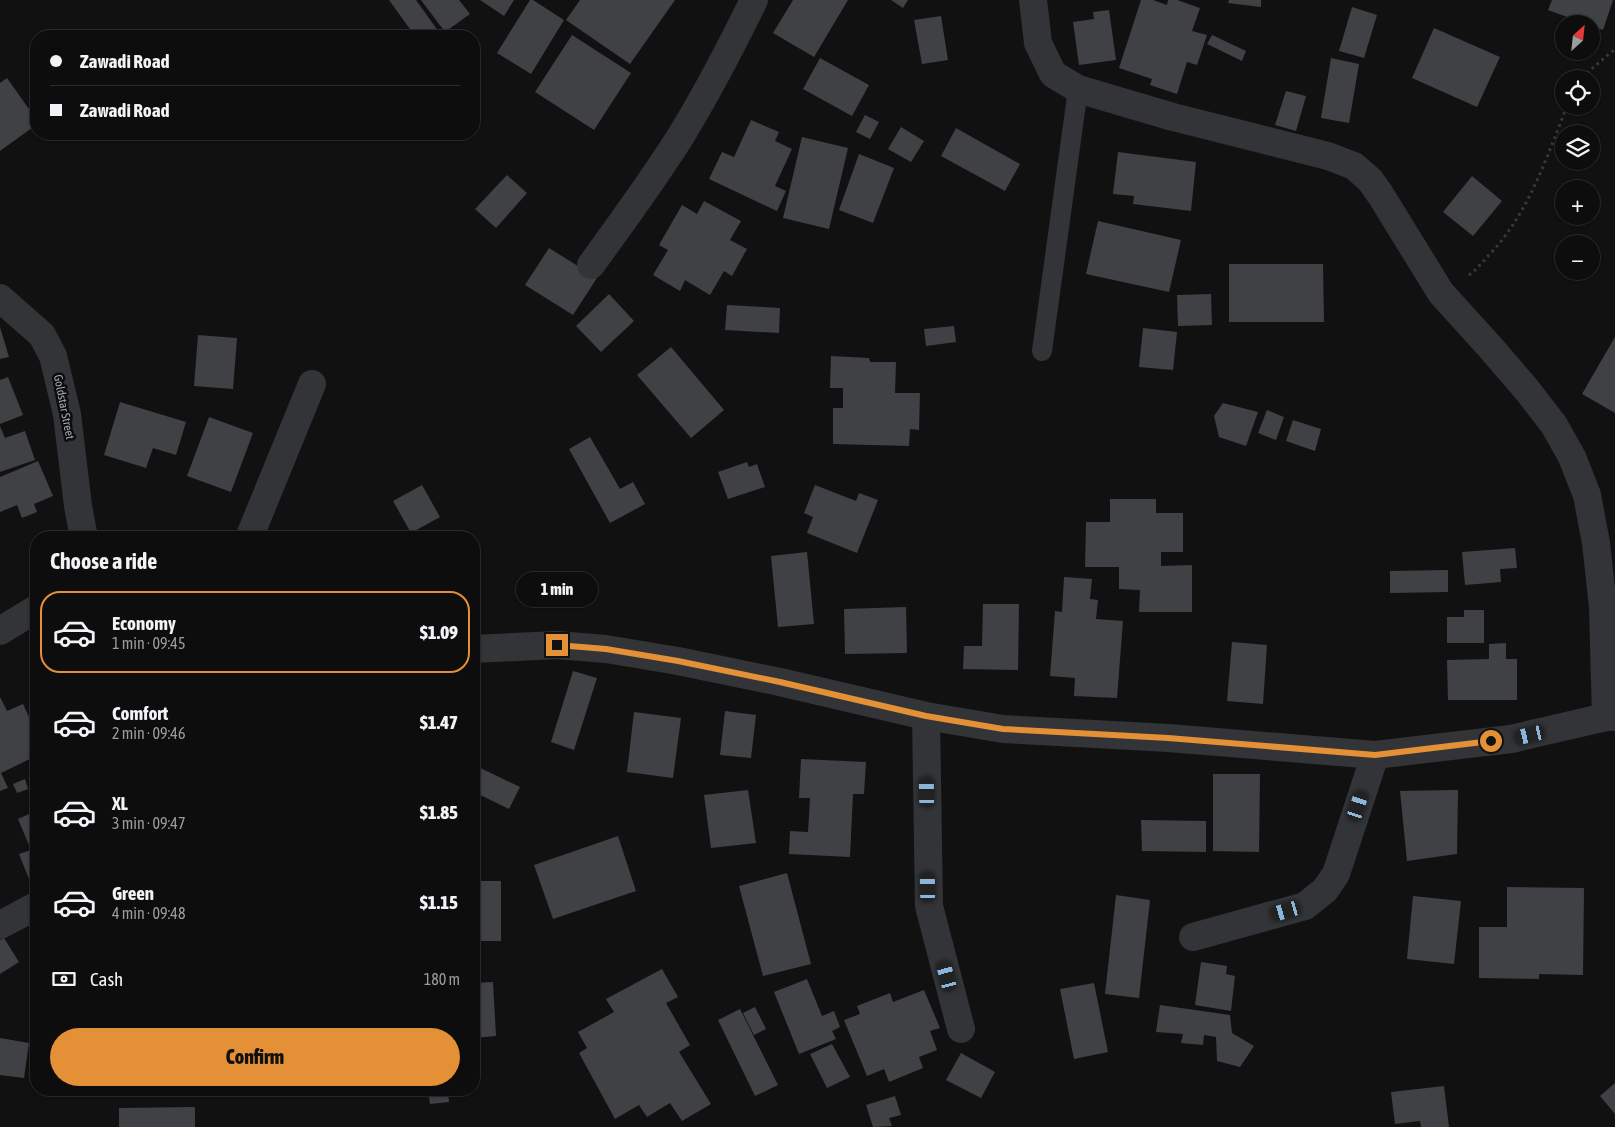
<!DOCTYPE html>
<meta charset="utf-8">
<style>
body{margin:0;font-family:"Asap Condensed",sans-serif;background:#1b1b1c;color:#f1f3f6;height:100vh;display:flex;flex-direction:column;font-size:19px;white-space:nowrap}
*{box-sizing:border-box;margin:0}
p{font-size:16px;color:#9a9c9e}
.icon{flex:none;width:28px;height:28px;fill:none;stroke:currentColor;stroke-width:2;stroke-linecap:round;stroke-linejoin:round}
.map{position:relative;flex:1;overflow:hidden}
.panel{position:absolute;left:30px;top:531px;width:450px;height:565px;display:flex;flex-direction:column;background:#0d0d0e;border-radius:20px;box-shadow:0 1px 4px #0004,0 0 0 1px #2d2d2e}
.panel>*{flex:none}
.guide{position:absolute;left:30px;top:30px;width:450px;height:110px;border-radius:20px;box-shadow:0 1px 4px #0004,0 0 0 1px #2d2d2e;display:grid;align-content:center;height:110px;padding:0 20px;background:#0d0d0e}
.needle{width:32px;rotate:27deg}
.tools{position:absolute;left:1555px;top:15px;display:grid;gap:10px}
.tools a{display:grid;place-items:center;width:45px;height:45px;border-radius:50%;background:#0d0d0e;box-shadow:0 1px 4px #0004,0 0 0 1px #2d2d2e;font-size:25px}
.end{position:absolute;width:22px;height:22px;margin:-11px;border:6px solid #e49037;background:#111;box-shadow:0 0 0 2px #111}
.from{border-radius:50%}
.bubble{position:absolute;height:35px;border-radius:18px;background:#0d0d0e;box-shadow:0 1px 4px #0004,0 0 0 1px #2d2d2e;font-size:16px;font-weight:800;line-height:35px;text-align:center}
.car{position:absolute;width:15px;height:30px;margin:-15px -8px;border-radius:6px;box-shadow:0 0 4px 1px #0007;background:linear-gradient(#222 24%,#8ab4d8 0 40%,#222 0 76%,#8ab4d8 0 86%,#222 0)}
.guide b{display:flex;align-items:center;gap:18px;height:48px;font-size:19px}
.guide b+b{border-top:1px solid #2d2d2e}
.guide i{width:12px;height:12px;background:#f1f3f6}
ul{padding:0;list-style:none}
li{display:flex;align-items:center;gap:15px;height:82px;margin:0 10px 8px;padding:0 10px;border:2px solid transparent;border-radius:20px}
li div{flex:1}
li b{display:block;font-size:19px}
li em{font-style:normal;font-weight:800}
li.active{border-color:#e49037}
li>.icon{width:45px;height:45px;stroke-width:1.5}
h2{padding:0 20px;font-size:22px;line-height:60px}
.pay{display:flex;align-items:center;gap:12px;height:55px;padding:0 20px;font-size:19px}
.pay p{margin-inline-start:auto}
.cta{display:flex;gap:10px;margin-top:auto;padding:10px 20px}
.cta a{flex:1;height:58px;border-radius:30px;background:#e49037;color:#111;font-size:20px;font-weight:800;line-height:58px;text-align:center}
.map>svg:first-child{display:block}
.building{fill:#404145}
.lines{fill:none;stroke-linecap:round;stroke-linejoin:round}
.path{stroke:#383b3e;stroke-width:3;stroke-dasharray:2.5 4;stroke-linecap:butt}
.service{stroke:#323437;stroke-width:20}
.minor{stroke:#323437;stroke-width:28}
.route{stroke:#e49037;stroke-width:6}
.labels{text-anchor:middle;stroke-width:5;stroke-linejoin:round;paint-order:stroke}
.street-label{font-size:12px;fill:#a3aab2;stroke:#0c0c0d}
</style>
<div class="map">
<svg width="1615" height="1127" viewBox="0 0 1615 1127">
<rect width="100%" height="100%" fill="#111112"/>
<g class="building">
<path d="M 389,0 L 416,0 L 441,35 L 415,36 Z"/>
<path d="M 421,0 L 459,0 L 470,14 L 445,32 Z"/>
<path d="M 480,0 L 514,0 L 504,16 Z"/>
<path d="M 530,0 L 533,0 L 564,20 L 531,74 L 497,53 Z"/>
<path d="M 580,0 L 675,0 L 630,64 L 566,20 Z"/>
<path d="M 793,0 L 848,0 L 814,57 L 773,33 Z"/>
<path d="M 891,0 L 908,0 L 903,8 Z"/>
<path d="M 1141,0 L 1153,0 L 1167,5 L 1168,0 L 1177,0 L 1200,8 L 1192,31 L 1207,35 L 1197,65 L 1187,62 L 1177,94 L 1150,85 L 1152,79 L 1119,68 Z"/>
<path d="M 1229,0 L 1261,0 L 1261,7 L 1228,3 Z"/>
<path d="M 1552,0 L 1613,0 L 1603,30 L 1591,26 L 1591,24 L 1586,24 L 1548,10 Z"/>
<path d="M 1352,7 L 1377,15 L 1364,58 L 1339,51 Z"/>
<path d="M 1109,10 L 1116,60 L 1079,65 L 1073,22 L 1094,19 L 1093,12 Z"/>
<path d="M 941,16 L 948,60 L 922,64 L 914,20 Z"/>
<path d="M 1434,28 L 1500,57 L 1477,107 L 1412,78 Z"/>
<path d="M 572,35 L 631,73 L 594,130 L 535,92 Z"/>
<path d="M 1212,35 L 1246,51 L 1242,61 L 1207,44 Z"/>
<path d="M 820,58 L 869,85 L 852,116 L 803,89 Z"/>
<path d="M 1331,58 L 1359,64 L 1349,123 L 1321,118 Z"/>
<path d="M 7,78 L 36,119 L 36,125 L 0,151 L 0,83 Z"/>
<path d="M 1286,91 L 1306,96 L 1296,131 L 1275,125 Z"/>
<path d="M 865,115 L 879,122 L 870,139 L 856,132 Z"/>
<path d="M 751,120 L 779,132 L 775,141 L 792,149 L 775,186 L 786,191 L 777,211 L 709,179 L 722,152 L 734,157 Z"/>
<path d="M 901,127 L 924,141 L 911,162 L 888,149 Z"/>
<path d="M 956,128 L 1020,164 L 1005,191 L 941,156 Z"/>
<path d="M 802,137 L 848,148 L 829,229 L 783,218 Z"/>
<path d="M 1118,152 L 1196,162 L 1191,211 L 1133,204 L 1134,196 L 1113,194 Z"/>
<path d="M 859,154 L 894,168 L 873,223 L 839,210 Z"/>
<path d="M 507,175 L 527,193 L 496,228 L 475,209 Z"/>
<path d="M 1472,176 L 1502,201 L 1473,236 L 1443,212 Z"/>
<path d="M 704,201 L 741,221 L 730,240 L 747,249 L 732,276 L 724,271 L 710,295 L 685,280 L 680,291 L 653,275 L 668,250 L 659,245 L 682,205 L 697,214 Z"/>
<path d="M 1098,221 L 1181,240 L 1169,292 L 1086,274 Z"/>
<path d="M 549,248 L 597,278 L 573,315 L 525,285 Z"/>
<path d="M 1229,264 L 1323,264 L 1324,322 L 1229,322 Z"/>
<path d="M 609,294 L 634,321 L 601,352 L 576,326 Z"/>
<path d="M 1211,294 L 1212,325 L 1178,326 L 1177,295 Z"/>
<path d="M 727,305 L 780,308 L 779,333 L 725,330 Z"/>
<path d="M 954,326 L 956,342 L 926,346 L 924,329 Z"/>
<path d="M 0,327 L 9,357 L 0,359 Z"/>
<path d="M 1143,328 L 1177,332 L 1173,370 L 1139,367 Z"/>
<path d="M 198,335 L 237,338 L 233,389 L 194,386 Z"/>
<path d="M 1615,337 L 1615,413 L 1582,394 Z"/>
<path d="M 671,347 L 724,410 L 691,438 L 637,375 Z"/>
<path d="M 831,356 L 869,358 L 870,362 L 896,362 L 895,393 L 920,393 L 919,430 L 910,429 L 909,446 L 833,444 L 833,408 L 843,408 L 843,388 L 830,388 Z"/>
<path d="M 8,377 L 23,415 L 0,424 L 0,380 Z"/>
<path d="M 120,402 L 186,422 L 176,455 L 153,448 L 146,468 L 104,455 Z"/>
<path d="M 1223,403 L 1258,412 L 1246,446 L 1219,437 L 1214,416 Z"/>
<path d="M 1267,410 L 1284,417 L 1276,440 L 1258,433 Z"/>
<path d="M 209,417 L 253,433 L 231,492 L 187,476 Z"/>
<path d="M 1293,420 L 1321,429 L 1315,451 L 1286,441 Z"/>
<path d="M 0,426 L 5,438 L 25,431 L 35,460 L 0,472 Z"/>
<path d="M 590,437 L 620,489 L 633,482 L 645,504 L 610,523 L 569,449 Z"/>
<path d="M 38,461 L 53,496 L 34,504 L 37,512 L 22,518 L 17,505 L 0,512 L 0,477 Z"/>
<path d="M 747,462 L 749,467 L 757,464 L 765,487 L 728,499 L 718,472 Z"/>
<path d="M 422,485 L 440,517 L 411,533 L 393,501 Z"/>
<path d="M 815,485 L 856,501 L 859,493 L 878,500 L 857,553 L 807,533 L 813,517 L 804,513 Z"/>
<path d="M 1110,499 L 1156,499 L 1156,513 L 1183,513 L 1183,552 L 1161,552 L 1161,566 L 1192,565 L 1192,612 L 1139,612 L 1140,590 L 1119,589 L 1119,567 L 1085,567 L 1086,522 L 1110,522 Z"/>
<path d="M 369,530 L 372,538 L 353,538 Z"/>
<path d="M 1515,548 L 1517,568 L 1500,569 L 1501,582 L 1465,585 L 1462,552 Z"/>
<path d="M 807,552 L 814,624 L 778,627 L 771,556 Z"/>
<path d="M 1448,570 L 1448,592 L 1390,593 L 1390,571 Z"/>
<path d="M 1064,577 L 1092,579 L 1090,599 L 1098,600 L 1096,619 L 1123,621 L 1117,698 L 1074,696 L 1075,678 L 1050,676 L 1055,611 L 1062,612 Z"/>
<path d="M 983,604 L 1019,604 L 1018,670 L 963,669 L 964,646 L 982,646 Z"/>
<path d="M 906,607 L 907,653 L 845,654 L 844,609 Z"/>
<path d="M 1464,610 L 1484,610 L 1484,643 L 1447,643 L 1447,617 L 1464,617 Z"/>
<path d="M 1232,642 L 1267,645 L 1263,704 L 1227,701 Z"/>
<path d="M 1506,643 L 1506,659 L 1517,659 L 1517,700 L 1448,700 L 1447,660 L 1489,659 L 1489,644 Z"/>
<path d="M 573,671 L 597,678 L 574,750 L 551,742 Z"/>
<path d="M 0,697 L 7,711 L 23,704 L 36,732 L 36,756 L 1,773 L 8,788 L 0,791 Z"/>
<path d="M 725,711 L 756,715 L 751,758 L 720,755 Z"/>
<path d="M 634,712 L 681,718 L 673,778 L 627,772 Z"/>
<path d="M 801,759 L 866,762 L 864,794 L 853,794 L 850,857 L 789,854 L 790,831 L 808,832 L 810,798 L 799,798 Z"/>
<path d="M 474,765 L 520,787 L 509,809 L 474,792 Z"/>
<path d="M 1213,774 L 1260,774 L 1259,852 L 1213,851 Z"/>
<path d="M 25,779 L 28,789 L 17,793 L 13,784 Z"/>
<path d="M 748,790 L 756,843 L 711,848 L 704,795 Z"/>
<path d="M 1458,790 L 1457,854 L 1407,861 L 1400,791 Z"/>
<path d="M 36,811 L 36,876 L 29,879 L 19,854 L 31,850 L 18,819 Z"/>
<path d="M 1141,820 L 1206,821 L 1206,852 L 1142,851 Z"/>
<path d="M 618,836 L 636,891 L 553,919 L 534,865 Z"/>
<path d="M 787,873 L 811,964 L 763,976 L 739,886 Z"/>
<rect x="474" y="881" width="27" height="60"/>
<path d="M 1507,887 L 1584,888 L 1583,975 L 1539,974 L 1539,979 L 1479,978 L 1479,927 L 1507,927 Z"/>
<path d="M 1116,895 L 1150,900 L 1139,998 L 1105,994 Z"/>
<path d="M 1413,896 L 1461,901 L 1454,964 L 1407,959 Z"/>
<path d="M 4,938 L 19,962 L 0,974 L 0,940 Z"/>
<path d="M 1201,962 L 1227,966 L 1226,974 L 1235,976 L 1231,1011 L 1195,1005 Z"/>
<path d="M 662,969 L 678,997 L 666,1003 L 690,1045 L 679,1052 L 711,1104 L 682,1121 L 670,1103 L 647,1117 L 639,1105 L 615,1119 L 579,1053 L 587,1048 L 578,1032 L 614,1012 L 606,999 Z"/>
<path d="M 807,979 L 822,1016 L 834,1011 L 840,1027 L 832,1031 L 836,1039 L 799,1054 L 774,992 Z"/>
<path d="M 493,982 L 496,1036 L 474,1038 L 474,983 Z"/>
<path d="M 1094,983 L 1108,1052 L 1074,1059 L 1060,989 Z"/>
<path d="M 924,990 L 940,1028 L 930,1031 L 937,1050 L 919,1057 L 923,1068 L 889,1082 L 884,1069 L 867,1076 L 844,1020 L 860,1014 L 857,1006 L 890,993 L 893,1002 Z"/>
<path d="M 1160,1005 L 1230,1015 L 1232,1033 L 1254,1046 L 1240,1067 L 1217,1061 L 1216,1037 L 1204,1035 L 1203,1045 L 1181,1043 L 1183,1034 L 1156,1032 Z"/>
<path d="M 755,1007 L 766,1029 L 754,1035 L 743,1013 Z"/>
<path d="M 740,1009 L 778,1085 L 755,1096 L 718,1020 Z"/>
<path d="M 0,1038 L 29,1043 L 24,1078 L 0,1075 Z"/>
<path d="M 832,1044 L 850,1077 L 827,1088 L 810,1054 Z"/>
<path d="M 961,1053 L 995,1072 L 981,1098 L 946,1080 Z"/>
<path d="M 1615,1083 L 1615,1114 L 1600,1096 Z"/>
<path d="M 1444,1086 L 1449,1127 L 1421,1127 L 1420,1121 L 1395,1124 L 1391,1092 Z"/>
<path d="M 428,1090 L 448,1090 L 449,1102 L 430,1104 Z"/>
<path d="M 895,1096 L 901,1115 L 889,1118 L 892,1126 L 873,1127 L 866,1105 Z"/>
<path d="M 195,1107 L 195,1127 L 119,1127 L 119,1108 Z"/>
</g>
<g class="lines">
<g class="path">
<path d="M 1584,79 L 1589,71 L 1615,49"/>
<path d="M 1469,275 C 1476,270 1482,263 1488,256 C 1528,215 1546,159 1567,106"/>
</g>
<path class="service" d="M 1042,351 L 1078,89"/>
<g class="minor">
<path d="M 1033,0 L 1038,43 L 1053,74 L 1078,89 L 1173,117 L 1328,156 L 1354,166 L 1370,180 L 1380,194 L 1441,293 L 1490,347 L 1527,390 L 1554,425 L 1572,457 L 1587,495 L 1596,543 L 1603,607 L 1606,717"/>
<path d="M 591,265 C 622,222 654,179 682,134 C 708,91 732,45 754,0"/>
<path d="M 0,298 L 42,335 L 53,356 L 67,414 L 78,506 L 84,538"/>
<path d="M 249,538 L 312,384"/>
<path d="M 0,631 L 36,609"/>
<path d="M 474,649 L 557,645 L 606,649 L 678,661 L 780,682 L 926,716 L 1003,729 L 1168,738 L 1375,755 L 1511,739 L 1606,717 L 1615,717"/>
<path d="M 926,716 L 929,906 L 961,1029"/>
<path d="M 0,925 L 36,906"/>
<path d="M 1193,937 L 1305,906 L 1325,890 L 1336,874 L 1375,755"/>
</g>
</g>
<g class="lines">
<path class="route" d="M 557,645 L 606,649 L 678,661 L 780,682 L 926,716 L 1003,729 L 1168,738 L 1375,755 L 1491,741"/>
</g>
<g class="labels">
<g class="street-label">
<text transform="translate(64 407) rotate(79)" y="4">Goldstar Street</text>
</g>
</g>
</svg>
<div class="tools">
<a><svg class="needle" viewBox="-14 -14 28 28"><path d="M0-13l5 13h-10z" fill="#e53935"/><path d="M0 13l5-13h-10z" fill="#9a9c9e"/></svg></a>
<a><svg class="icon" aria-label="locate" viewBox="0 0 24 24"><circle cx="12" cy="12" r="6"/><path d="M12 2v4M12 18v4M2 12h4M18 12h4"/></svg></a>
<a><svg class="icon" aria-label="layers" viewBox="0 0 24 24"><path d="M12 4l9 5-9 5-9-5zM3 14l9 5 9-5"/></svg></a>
<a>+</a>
<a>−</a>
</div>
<i class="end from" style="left:1491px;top:741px"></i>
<i class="end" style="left:557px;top:645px"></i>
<div class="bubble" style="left:516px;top:572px;width:82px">1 min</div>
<i class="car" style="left:1530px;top:735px;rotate:257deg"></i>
<i class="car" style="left:927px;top:792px;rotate:359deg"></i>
<i class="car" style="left:1358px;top:806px;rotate:18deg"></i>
<i class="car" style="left:928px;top:887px;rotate:359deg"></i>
<i class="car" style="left:1286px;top:911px;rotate:254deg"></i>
<i class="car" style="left:947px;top:976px;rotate:345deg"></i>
<div class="guide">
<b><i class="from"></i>Zawadi Road</b>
<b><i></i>Zawadi Road</b>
</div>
<section class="panel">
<h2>Choose a ride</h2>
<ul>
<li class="active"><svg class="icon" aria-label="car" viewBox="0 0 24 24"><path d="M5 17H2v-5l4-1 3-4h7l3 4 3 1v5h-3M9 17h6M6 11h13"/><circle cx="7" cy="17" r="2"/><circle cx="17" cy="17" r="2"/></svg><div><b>Economy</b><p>1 min · 09:45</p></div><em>$1.09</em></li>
<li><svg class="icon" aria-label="car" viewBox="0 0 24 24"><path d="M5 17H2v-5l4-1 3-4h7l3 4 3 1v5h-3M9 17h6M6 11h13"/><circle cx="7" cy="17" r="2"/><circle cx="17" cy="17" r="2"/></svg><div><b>Comfort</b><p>2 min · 09:46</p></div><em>$1.47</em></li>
<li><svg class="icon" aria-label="car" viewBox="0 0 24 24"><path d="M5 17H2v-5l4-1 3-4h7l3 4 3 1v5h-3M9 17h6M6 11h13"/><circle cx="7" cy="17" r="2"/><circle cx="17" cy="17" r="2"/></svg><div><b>XL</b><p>3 min · 09:47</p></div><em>$1.85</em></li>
<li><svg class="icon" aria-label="car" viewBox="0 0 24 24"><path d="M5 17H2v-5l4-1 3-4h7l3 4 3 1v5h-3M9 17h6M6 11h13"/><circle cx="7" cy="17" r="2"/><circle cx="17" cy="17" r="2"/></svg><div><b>Green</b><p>4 min · 09:48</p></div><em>$1.15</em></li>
</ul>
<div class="pay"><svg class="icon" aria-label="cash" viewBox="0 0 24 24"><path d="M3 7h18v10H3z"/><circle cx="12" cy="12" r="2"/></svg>Cash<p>180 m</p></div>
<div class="cta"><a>Confirm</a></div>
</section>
</div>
